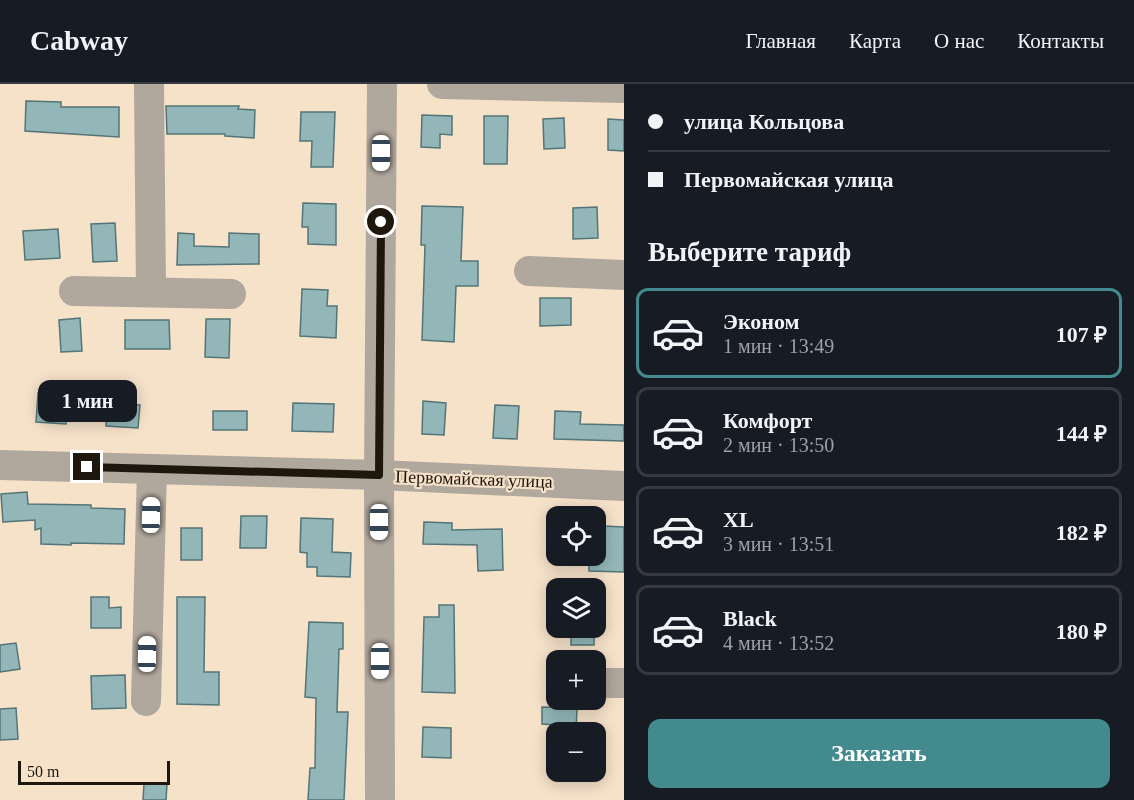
<!DOCTYPE html>
<html lang="ru">
<meta charset="utf-8">
<style>
body{margin:0;font-family:"Times New Roman",serif;background:#242831;color:#f1f3f6;height:100vh;display:flex;flex-direction:column;font-size:22px;white-space:nowrap}
*{box-sizing:border-box;margin:0}
p{font-size:20px;color:#9ea1a6}
.icon{flex:none;width:33px;height:33px;fill:none;stroke:currentColor;stroke-width:2;stroke-linecap:round;stroke-linejoin:round}
.map{position:relative;flex:1;overflow:hidden}
.panel{display:flex;flex-direction:column;background:#171b24;width:510px}
.panel>*{flex:none}
.banner{display:grid;align-content:center;height:132px;padding:0 24px;background:#171b24}
.fabs{position:absolute;left:546px;top:422px;display:grid;gap:12px}
.fabs a{display:grid;place-items:center;width:60px;height:60px;border-radius:12px;background:#171b24;box-shadow:0 3px 15px #0003;font-size:30px}
.scale{position:absolute;left:18px;bottom:15px;width:152px;box-sizing:border-box;padding-left:6px;border:3px solid #1e170e;border-top:0;font-size:16px;line-height:21px;white-space:nowrap;color:#1e170e;-webkit-text-stroke:4px #f6e1c9;paint-order:stroke}
.end{position:absolute;width:27px;height:27px;margin:-14px;border:8px solid #1e170e;background:#fff;box-shadow:0 0 0 3px #fff}
.from{border-radius:50%}
.bubble{position:absolute;height:42px;border-radius:12px;background:#171b24;box-shadow:0 3px 15px #0003;font-size:20px;font-weight:600;line-height:42px;text-align:center}
.car{position:absolute;width:18px;height:36px;margin:-18px -9px;border-radius:8px;box-shadow:0 0 4px 2px #0007;background:linear-gradient(#fff 24%,#345 0 40%,#fff 0 76%,#345 0 86%,#fff 0)}
.banner b{display:flex;align-items:center;gap:21px;height:57px;font-size:22px}
.banner b+b{border-top:2px solid #363941}
.banner i{width:15px;height:15px;background:#f1f3f6}
ul{padding:0;list-style:none}
li{display:flex;align-items:center;gap:18px;height:90px;margin:0 12px 9px;padding:0 12px;border:3px solid #363941;border-radius:12px}
li div{flex:1}
li b{display:block;font-size:22px}
li em{font-style:normal;font-weight:600}
li.on{border-color:#428a8d}
li>.icon{width:54px;height:54px;stroke-width:1.5}
h2{padding:0 24px;font-size:27px;line-height:72px}
.action{display:flex;gap:12px;margin-top:auto;padding:12px 24px}
.action a{flex:1;height:69px;border-radius:12px;background:#428a8d;color:#fff;font-size:24px;font-weight:600;line-height:69px;text-align:center}
header{display:flex;align-items:center;gap:36px;box-sizing:border-box;height:84px;padding:0 30px;background:#171b24;border-bottom:2px solid #363941}
header strong{font-size:28px}
nav{display:flex;gap:33px;margin-inline-start:auto;font-size:21px}
main{display:flex;flex:1;min-height:0}
.map>svg:first-child{display:block}
.building{fill:#93b7b9;stroke:#537577;stroke-width:1.5}
.lines{fill:none;stroke-linecap:round;stroke-linejoin:round}
.minor{stroke:#b0a79d;stroke-width:30}
.route{stroke:#1e170e;stroke-width:8}
.labels{text-anchor:middle;stroke-width:4.5;stroke-linejoin:round;paint-order:stroke}
.street-label{font-size:18px;fill:#1e170e;stroke:#f6e1c9}
</style>
<header>
<strong>Cabway</strong>
<nav><a>Главная</a><a>Карта</a><a>О нас</a><a>Контакты</a></nav>
</header>
<main>
<div class="map">
<svg width="624" height="716" viewBox="0 0 624 716">
<rect width="100%" height="100%" fill="#f6e1c9"/>
<g class="building">
<path d="M 26,17 L 61,18 L 61,23 L 119,23 L 119,53 L 25,47 Z"/>
<path d="M 166,22 L 239,22 L 238,25 L 255,26 L 254,54 L 225,52 L 225,50 L 167,50 Z"/>
<path d="M 301,28 L 335,28 L 333,83 L 311,83 L 312,57 L 300,57 Z"/>
<path d="M 422,31 L 452,32 L 452,51 L 440,50 L 440,64 L 421,63 Z"/>
<path d="M 484,32 L 508,32 L 507,80 L 484,80 Z"/>
<path d="M 564,34 L 565,64 L 544,65 L 543,35 Z"/>
<path d="M 608,35 L 624,36 L 624,67 L 608,66 Z"/>
<path d="M 303,119 L 336,120 L 336,161 L 308,160 L 308,143 L 302,143 Z"/>
<path d="M 422,122 L 463,123 L 461,177 L 478,177 L 478,202 L 456,202 L 454,258 L 422,256 L 425,161 L 421,161 Z"/>
<path d="M 597,123 L 598,154 L 573,155 L 573,124 Z"/>
<path d="M 115,139 L 117,177 L 93,178 L 91,140 Z"/>
<path d="M 58,145 L 60,174 L 25,176 L 23,147 Z"/>
<path d="M 178,149 L 194,150 L 194,162 L 229,163 L 229,149 L 259,150 L 259,180 L 177,181 Z"/>
<path d="M 302,205 L 328,206 L 327,222 L 337,222 L 336,254 L 300,252 Z"/>
<path d="M 540,214 L 571,214 L 571,241 L 540,242 Z"/>
<path d="M 80,234 L 82,267 L 61,268 L 59,236 Z"/>
<path d="M 206,235 L 230,235 L 229,274 L 205,273 Z"/>
<path d="M 125,236 L 169,236 L 170,265 L 125,265 Z"/>
<path d="M 38,309 L 56,310 L 56,314 L 68,315 L 66,340 L 36,338 Z"/>
<path d="M 423,317 L 446,319 L 444,351 L 422,350 Z"/>
<path d="M 293,319 L 334,320 L 333,348 L 292,347 Z"/>
<path d="M 107,320 L 140,321 L 138,344 L 106,342 Z"/>
<path d="M 495,321 L 519,322 L 517,355 L 493,354 Z"/>
<rect x="213" y="327" width="34" height="19"/>
<path d="M 555,327 L 581,328 L 580,340 L 624,341 L 624,357 L 554,355 Z"/>
<path d="M 27,408 L 28,420 L 91,421 L 91,424 L 125,425 L 124,460 L 71,459 L 71,461 L 41,460 L 41,444 L 35,446 L 35,436 L 3,438 L 1,410 Z"/>
<path d="M 241,432 L 267,432 L 266,464 L 240,464 Z"/>
<path d="M 301,434 L 333,435 L 332,468 L 351,469 L 350,493 L 317,492 L 317,483 L 307,483 L 307,469 L 300,468 Z"/>
<path d="M 424,438 L 452,439 L 452,446 L 502,445 L 503,486 L 478,487 L 477,461 L 423,460 Z"/>
<path d="M 603,442 L 624,443 L 624,488 L 589,487 L 589,471 L 602,471 Z"/>
<rect x="181" y="444" width="21" height="32"/>
<path d="M 91,513 L 109,513 L 109,524 L 121,523 L 121,544 L 91,544 Z"/>
<path d="M 177,513 L 205,513 L 204,588 L 219,588 L 219,621 L 177,620 Z"/>
<path d="M 439,521 L 454,521 L 455,609 L 422,608 L 424,533 L 439,533 Z"/>
<path d="M 309,538 L 343,539 L 343,565 L 339,565 L 337,628 L 348,628 L 344,716 L 308,716 L 310,684 L 315,684 L 316,614 L 305,613 Z"/>
<rect x="571" y="543" width="23" height="18"/>
<path d="M 16,559 L 20,585 L 0,588 L 0,561 Z"/>
<path d="M 125,591 L 126,624 L 92,625 L 91,592 Z"/>
<path d="M 542,623 L 577,624 L 576,648 L 554,648 L 555,641 L 542,640 Z"/>
<path d="M 16,624 L 18,655 L 0,656 L 0,625 Z"/>
<path d="M 423,643 L 451,644 L 451,674 L 422,673 Z"/>
<path d="M 144,700 L 167,700 L 166,716 L 143,716 Z"/>
</g>
<g class="lines">
<g class="minor">
<path d="M 149,0 L 151,208"/>
<path d="M 442,0 L 624,4"/>
<path d="M 529,187 L 624,191"/>
<path d="M 74,207 L 231,210"/>
<path d="M 0,381 L 379,391 L 624,402"/>
<path d="M 596,599 L 624,599"/>
<path d="M 146,617 L 152,385"/>
<path d="M 380,716 L 379,391 L 382,0"/>
</g>
</g>
<g class="lines">
<path class="route" d="M 87,383 L 379,391 L 381,138"/>
</g>
<g class="labels">
<g class="street-label">
<text transform="translate(474 395) rotate(2)" y="6">Первомайская улица</text>
</g>
</g>
</svg>
<div class="fabs">
<a><svg class="icon" aria-label="locate" viewBox="0 0 24 24"><circle cx="12" cy="12" r="6"/><path d="M12 2v4M12 18v4M2 12h4M18 12h4"/></svg></a>
<a><svg class="icon" aria-label="layers" viewBox="0 0 24 24"><path d="M12 4l9 5-9 5-9-5zM3 14l9 5 9-5"/></svg></a>
<a>+</a>
<a>−</a>
</div>
<div class="scale">50 m</div>
<i class="end from" style="left:381px;top:138px"></i>
<i class="end" style="left:87px;top:383px"></i>
<div class="bubble" style="left:38px;top:296px;width:99px">1 мин</div>
<i class="car" style="left:381px;top:69px;rotate:180deg"></i>
<i class="car" style="left:151px;top:431px;rotate:1deg"></i>
<i class="car" style="left:379px;top:438px;rotate:180deg"></i>
<i class="car" style="left:147px;top:570px;rotate:1deg"></i>
<i class="car" style="left:380px;top:577px;rotate:180deg"></i>
</div>
<section class="panel">
<div class="banner">
<b><i class="from"></i>улица Кольцова</b>
<b><i></i>Первомайская улица</b>
</div>
<h2>Выберите тариф</h2>
<ul>
<li class="on"><svg class="icon" aria-label="car" viewBox="0 0 24 24"><path d="M5 17H2v-5l4-1 3-4h7l3 4 3 1v5h-3M9 17h6M6 11h13"/><circle cx="7" cy="17" r="2"/><circle cx="17" cy="17" r="2"/></svg><div><b>Эконом</b><p>1 мин · 13:49</p></div><em>107 ₽</em></li>
<li><svg class="icon" aria-label="car" viewBox="0 0 24 24"><path d="M5 17H2v-5l4-1 3-4h7l3 4 3 1v5h-3M9 17h6M6 11h13"/><circle cx="7" cy="17" r="2"/><circle cx="17" cy="17" r="2"/></svg><div><b>Комфорт</b><p>2 мин · 13:50</p></div><em>144 ₽</em></li>
<li><svg class="icon" aria-label="car" viewBox="0 0 24 24"><path d="M5 17H2v-5l4-1 3-4h7l3 4 3 1v5h-3M9 17h6M6 11h13"/><circle cx="7" cy="17" r="2"/><circle cx="17" cy="17" r="2"/></svg><div><b>XL</b><p>3 мин · 13:51</p></div><em>182 ₽</em></li>
<li><svg class="icon" aria-label="car" viewBox="0 0 24 24"><path d="M5 17H2v-5l4-1 3-4h7l3 4 3 1v5h-3M9 17h6M6 11h13"/><circle cx="7" cy="17" r="2"/><circle cx="17" cy="17" r="2"/></svg><div><b>Black</b><p>4 мин · 13:52</p></div><em>180 ₽</em></li>
</ul>
<div class="action"><a>Заказать</a></div>
</section>
</main>
